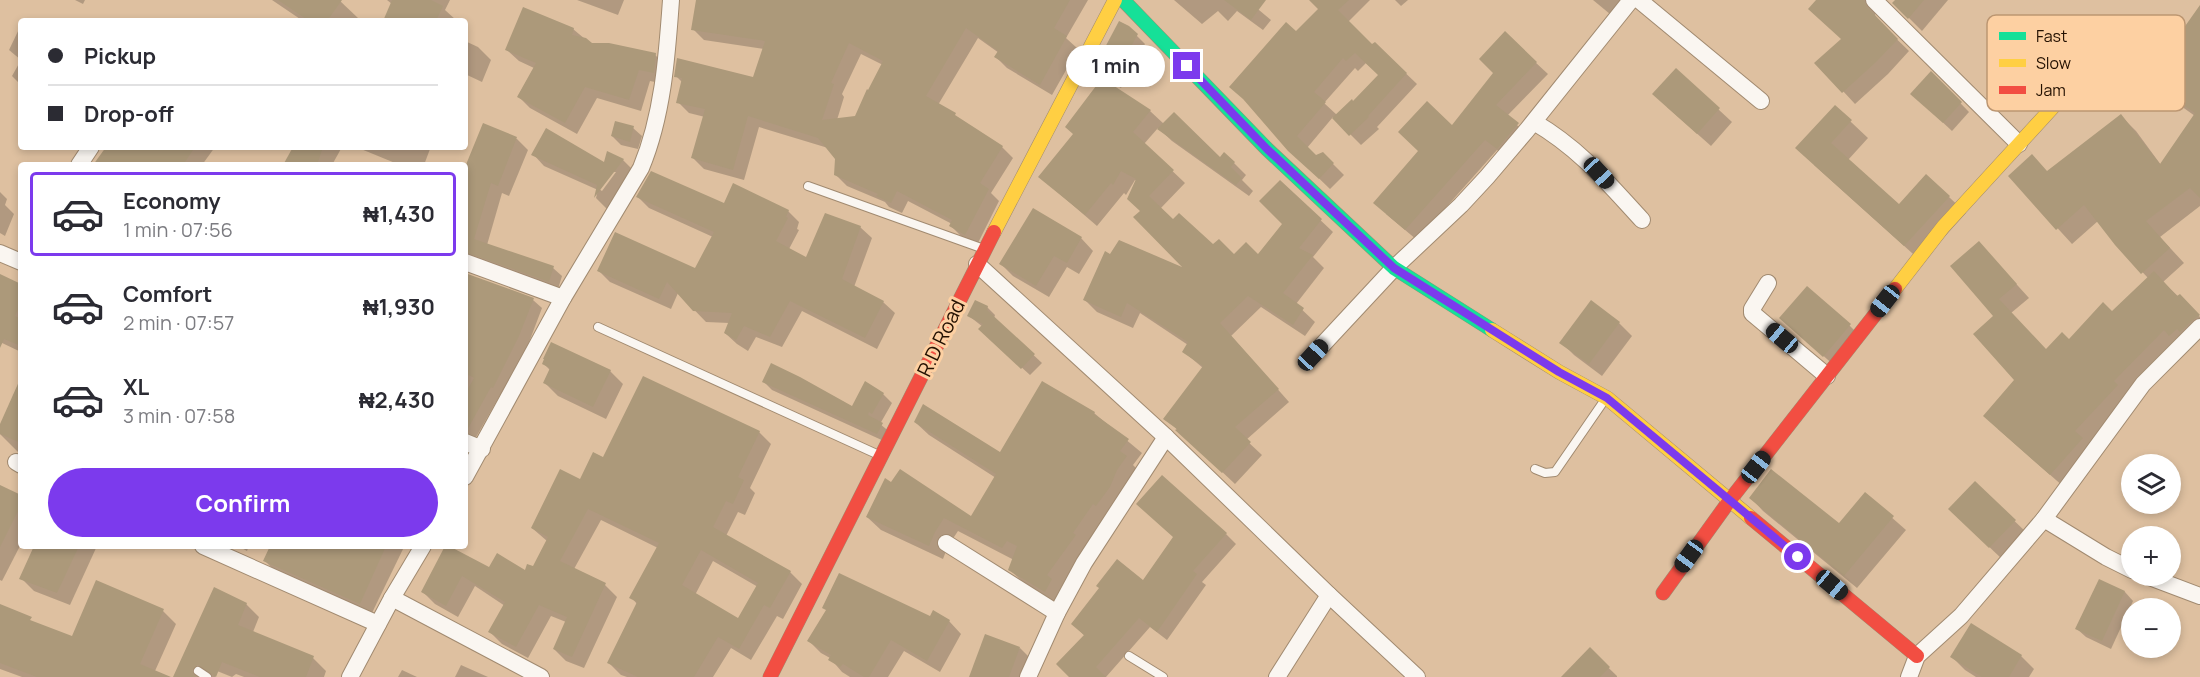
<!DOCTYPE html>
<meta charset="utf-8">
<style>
body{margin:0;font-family:Manrope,sans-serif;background:#f7f7f7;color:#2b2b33;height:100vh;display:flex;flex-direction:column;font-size:22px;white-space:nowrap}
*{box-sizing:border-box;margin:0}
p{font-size:20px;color:#7c7c81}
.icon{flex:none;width:33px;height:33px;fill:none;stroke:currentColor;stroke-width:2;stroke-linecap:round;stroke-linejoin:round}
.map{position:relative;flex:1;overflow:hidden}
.panel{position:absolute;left:18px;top:162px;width:450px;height:387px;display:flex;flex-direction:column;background:#fff;border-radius:6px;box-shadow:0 3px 9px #0003}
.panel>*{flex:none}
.top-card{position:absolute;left:18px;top:18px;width:450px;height:132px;border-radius:6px;box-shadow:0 3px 9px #0003;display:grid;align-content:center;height:132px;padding:0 30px;background:#fff}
.tools{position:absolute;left:2121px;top:454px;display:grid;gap:12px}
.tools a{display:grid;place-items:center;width:60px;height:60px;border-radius:50%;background:#fff;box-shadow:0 3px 9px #0003;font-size:30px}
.end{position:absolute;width:27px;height:27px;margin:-14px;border:8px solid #7c3aed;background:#fff;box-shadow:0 0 0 3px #fff}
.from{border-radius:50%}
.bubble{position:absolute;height:42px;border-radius:21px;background:#fff;box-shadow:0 3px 9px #0003;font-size:20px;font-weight:700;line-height:42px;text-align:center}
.car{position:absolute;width:18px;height:36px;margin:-18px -9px;border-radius:8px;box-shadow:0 0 4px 2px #0007;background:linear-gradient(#222 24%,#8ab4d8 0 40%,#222 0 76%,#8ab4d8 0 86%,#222 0)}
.top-card b{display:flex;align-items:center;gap:21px;height:57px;font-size:22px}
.top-card b+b{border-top:2px solid #e1e1e2}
.top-card i{width:15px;height:15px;background:#2b2b33}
ul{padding:10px 0 0;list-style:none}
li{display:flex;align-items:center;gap:18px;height:84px;margin:0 12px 9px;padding:0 18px;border:3px solid transparent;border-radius:6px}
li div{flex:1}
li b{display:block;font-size:22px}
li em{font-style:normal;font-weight:700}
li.selected{border-color:#7c3aed}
li>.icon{width:54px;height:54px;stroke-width:1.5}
.action{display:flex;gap:12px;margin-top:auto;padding:12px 30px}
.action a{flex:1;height:69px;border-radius:36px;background:#7c3aed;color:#fff;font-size:24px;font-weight:700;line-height:69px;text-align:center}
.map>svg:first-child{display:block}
.shadow{fill:#0003;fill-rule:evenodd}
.building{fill:#ac997a;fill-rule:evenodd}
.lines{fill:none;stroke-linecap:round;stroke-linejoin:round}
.lane-casing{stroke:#a18a70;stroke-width:10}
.street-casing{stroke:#a18a70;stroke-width:18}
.fast-casing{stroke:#a18a70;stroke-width:15}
.slow-casing{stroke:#a18a70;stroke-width:15}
.jam-casing{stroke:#a18a70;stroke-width:15}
.lane{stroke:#faf6f1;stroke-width:8}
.street{stroke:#faf6f1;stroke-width:16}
.fast{stroke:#16e098;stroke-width:14}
.slow{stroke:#ffcf43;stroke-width:14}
.jam{stroke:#f24e42;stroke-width:14}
.route{stroke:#7c3aed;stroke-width:8}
.labels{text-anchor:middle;stroke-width:6;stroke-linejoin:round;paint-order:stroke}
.street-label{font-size:20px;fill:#231000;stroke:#fdd0a2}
.key{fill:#fdd0a2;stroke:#bc9671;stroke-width:1.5}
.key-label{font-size:16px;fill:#231000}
</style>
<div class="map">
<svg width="2200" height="677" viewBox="0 0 2200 677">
<rect width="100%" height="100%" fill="#dec0a0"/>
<g class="shadow">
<path d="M 75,0 L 85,0 L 83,4 Z"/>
<path d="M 272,0 L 339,0 L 358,18 L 356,21 L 303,21 Z"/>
<path d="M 387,0 L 450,0 L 445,10 L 456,20 L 384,21 L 392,4 Z"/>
<path d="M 577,0 L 624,0 L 618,15 Z"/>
<path d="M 697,0 L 1088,0 L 1066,38 L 1078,49 L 1052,95 L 1007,68 L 996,57 L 999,53 L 978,38 L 938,105 L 1002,147 L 1013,158 L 991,193 L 999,201 L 977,245 L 962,237 L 951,226 L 952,224 L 908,201 L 902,213 L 889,207 L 885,202 L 847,186 L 836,175 L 836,158 L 828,148 L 759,127 L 744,180 L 704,169 L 693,158 L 705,117 L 689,113 L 678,102 L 683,83 L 676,76 L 754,78 L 764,49 L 704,40 L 693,29 ZM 861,54 L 883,65 L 856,117 L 837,120 L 844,97 L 842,94 Z"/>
<path d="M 1174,0 L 1247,0 L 1271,20 L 1263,30 L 1237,11 L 1228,21 L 1218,11 L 1202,24 Z"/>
<path d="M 1311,0 L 1370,0 L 1348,22 L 1372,46 L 1375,44 L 1417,84 L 1377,127 L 1379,129 L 1361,145 L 1333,117 L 1307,148 L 1316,157 L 1323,154 L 1344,175 L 1330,189 L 1301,161 L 1250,105 L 1305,42 L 1320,9 ZM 1366,63 L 1380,76 L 1353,103 L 1337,115 L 1324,103 L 1355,68 L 1358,71 Z"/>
<path d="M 1395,0 L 1408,0 L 1401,6 Z"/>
<path d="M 1593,0 L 1631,0 L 1616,19 Z"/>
<path d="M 1818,0 L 1867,0 L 1876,9 L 1875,15 L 1878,21 L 1909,51 L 1888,74 L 1855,104 L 1817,63 L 1843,40 Z"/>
<path d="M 1897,0 L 1948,0 L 1922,31 L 1894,3 Z"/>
<path d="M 2200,8 L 2200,206 L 2160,237 L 2184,263 L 2163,282 L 2200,317 L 2200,338 L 2130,399 L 2088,445 L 2094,452 L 2064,487 L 1998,429 L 2016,380 L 1995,316 L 1979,243 L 2029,298 L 2011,313 L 2046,351 L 2069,341 L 2112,313 L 2148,278 L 2116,244 L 2098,221 L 2072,244 L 2010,176 L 2048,172 L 2121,116 L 2136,131 L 2161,165 L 2195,116 L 2164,94 L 2149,80 Z"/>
<path d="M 20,27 L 21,28 L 21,85 L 12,76 L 21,60 L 9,50 Z"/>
<path d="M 1128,27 L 1145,44 L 1121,88 L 1106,80 L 1105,82 L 1150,111 L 1164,124 L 1220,159 L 1234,163 L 1246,175 L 1242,180 L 1253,191 L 1249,196 L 1172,141 L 1158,128 L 1144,144 L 1185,183 L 1160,209 L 1173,222 L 1213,247 L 1234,256 L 1258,256 L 1284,224 L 1280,182 L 1333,232 L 1313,257 L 1324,268 L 1296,304 L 1315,322 L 1305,336 L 1261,307 L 1231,336 L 1289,402 L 1246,440 L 1262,455 L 1235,484 L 1165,418 L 1203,368 L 1184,352 L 1188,345 L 1140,313 L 1133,328 L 1097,312 L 1085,300 L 1188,272 L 1142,212 L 1137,181 L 1135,180 L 1126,195 L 1124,193 L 1097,226 L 1040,177 L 1074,134 L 1067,127 L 1103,78 L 1095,70 ZM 1103,74 L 1119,83 L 1118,85 L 1103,77 Z"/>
<path d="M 573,29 L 591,44 L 655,55 L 667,66 L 665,84 L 650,81 L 641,111 L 597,98 L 577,134 L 530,108 L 518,96 L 534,68 L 519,61 L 507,50 Z"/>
<path d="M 1505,34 L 1548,74 L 1507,116 L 1529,136 L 1509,159 L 1497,150 L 1417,240 L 1386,214 L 1495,73 Z"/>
<path d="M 465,41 L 478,47 L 491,60 L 482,82 L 465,74 Z"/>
<path d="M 1676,70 L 1732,122 L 1711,146 L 1667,107 Z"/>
<path d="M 1931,73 L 1969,112 L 1952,131 L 1921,102 Z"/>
<path d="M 1835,107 L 1868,138 L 1848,160 L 1899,206 L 1949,197 L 1966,213 L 1922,262 L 1814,165 Z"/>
<path d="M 483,125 L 517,139 L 528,150 L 509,196 L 502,193 L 487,245 L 553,268 L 562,276 L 558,289 L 465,255 L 465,171 Z"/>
<path d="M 633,128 L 642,136 L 638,149 L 621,145 L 612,136 Z"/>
<path d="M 108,147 L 215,147 L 202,165 L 95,165 Z"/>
<path d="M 295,147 L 342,147 L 332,165 L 285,165 Z"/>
<path d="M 356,147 L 429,147 L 430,149 L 424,165 L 400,165 Z"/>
<path d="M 608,153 L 623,160 L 635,172 L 607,209 L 596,198 L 598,190 L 544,166 L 533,154 L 604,164 ZM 613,172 L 616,172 L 602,191 L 599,189 Z"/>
<path d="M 0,192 L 7,199 L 5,205 L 14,214 L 5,236 L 0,233 Z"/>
<path d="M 638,197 L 788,211 L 799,222 L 797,229 L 799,230 L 789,249 L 807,259 L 860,227 L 872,238 L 854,287 L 883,302 L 895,313 L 877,349 L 802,311 L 782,347 L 756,337 L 748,351 L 737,344 L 725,333 L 729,323 L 706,322 L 678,293 L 671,309 L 610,282 L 599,271 L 696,270 L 713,237 L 649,208 Z"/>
<path d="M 1081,238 L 1093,251 L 1079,274 L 1067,267 L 1049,297 L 1013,276 L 1001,264 Z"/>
<path d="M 0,278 L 21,285 L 21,352 L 0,342 Z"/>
<path d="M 465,278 L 533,300 L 542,308 L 528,345 L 502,396 L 500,395 L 475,439 L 465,434 Z"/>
<path d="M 1591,302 L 1619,323 L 1632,336 L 1602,376 L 1574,355 L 1561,342 Z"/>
<path d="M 987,307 L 995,315 L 994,318 L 1042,363 L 1030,375 L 988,337 L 983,327 L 969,316 Z"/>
<path d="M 1781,318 L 1849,325 L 1862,338 L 1837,368 Z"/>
<path d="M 544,364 L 610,371 L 623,384 L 606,419 L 558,396 L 545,383 L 551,371 Z"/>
<path d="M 21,381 L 21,455 L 0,434 L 0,427 Z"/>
<path d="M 764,382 L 852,408 L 883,394 L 892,403 L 880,424 L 891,433 L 886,442 L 772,390 Z"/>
<path d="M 1094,413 L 1142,453 L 1133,465 L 1139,471 L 1060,589 L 1065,594 L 1058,605 L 1024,583 L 1010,570 L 1014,560 L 958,531 L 948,546 L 943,559 L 881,530 L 867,517 L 886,481 L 971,518 L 996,478 L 929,435 L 915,422 L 1000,454 Z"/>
<path d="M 759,432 L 771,444 L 750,488 L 755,493 L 745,515 L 738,512 L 726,536 L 790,572 L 802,584 L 783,619 L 777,616 L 751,660 L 731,648 L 713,677 L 627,677 L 621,675 L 609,663 L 637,604 L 631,597 L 658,548 L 601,520 L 574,569 L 605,585 L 617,597 L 584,668 L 566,661 L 554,649 L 566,622 L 551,616 L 528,658 L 502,644 L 490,632 L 505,606 L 475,586 L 458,617 L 435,604 L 423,592 L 447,546 L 490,569 L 525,572 L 533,568 L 547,541 L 532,528 L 604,459 ZM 713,561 L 758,587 L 738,620 L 695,595 Z"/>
<path d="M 1975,483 L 2028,534 L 2003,560 L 1963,522 Z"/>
<path d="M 0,487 L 21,497 L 21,544 L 2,581 L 0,580 Z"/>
<path d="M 1865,494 L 1906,530 L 1857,588 L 1763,511 L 1751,498 L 1839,525 Z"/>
<path d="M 1226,534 L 1236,544 L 1202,582 L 1206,585 L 1167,640 L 1150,627 L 1106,677 L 1071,677 L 1085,636 L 1073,624 Z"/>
<path d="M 35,546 L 97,546 L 70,605 L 34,591 L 21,578 Z"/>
<path d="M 238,546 L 249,546 L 247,551 Z"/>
<path d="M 272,546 L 403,546 L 404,547 L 371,615 L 276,572 L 265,561 Z"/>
<path d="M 2099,581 L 2125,592 L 2133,601 L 2111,649 L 2086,637 L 2077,629 Z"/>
<path d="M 246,604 L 259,617 L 253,632 L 313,658 L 326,671 L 324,677 L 244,677 L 236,674 L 232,677 L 217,671 L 215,677 L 175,677 Z"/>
<path d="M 0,607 L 33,623 L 72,638 L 163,611 L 176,624 L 155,671 L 169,677 L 22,677 L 0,669 Z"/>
<path d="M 827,611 L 931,618 L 949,621 L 961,634 L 940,672 L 904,651 L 888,677 L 850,677 L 842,672 L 830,658 L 821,653 L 809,641 Z"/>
<path d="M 1020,648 L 1033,661 L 1027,677 L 970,677 Z"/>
<path d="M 1590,650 L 1617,676 L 1617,677 L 1563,677 Z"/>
<path d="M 2021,656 L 2034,669 L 2029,677 L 1976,677 L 1965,670 L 1952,657 Z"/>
<path d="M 461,665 L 488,677 L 455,677 Z"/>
<path d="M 402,670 L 417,677 L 398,677 Z"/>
</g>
<g class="building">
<path d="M 278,0 L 342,0 L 327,21 L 309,21 Z"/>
<path d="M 392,0 L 431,0 L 443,6 L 436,21 L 383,21 Z"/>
<path d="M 696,0 L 1070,0 L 1054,28 L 1067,36 L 1040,85 L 994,57 L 998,51 L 966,28 L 926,96 L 956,113 L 955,115 L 1003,146 L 980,183 L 989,189 L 965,235 L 949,226 L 952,220 L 897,191 L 891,203 L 876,196 L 878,194 L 834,175 L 835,159 L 818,138 L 748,116 L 733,170 L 691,158 L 705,109 L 676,103 L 682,78 L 674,77 L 677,58 L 753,77 L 765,41 L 691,30 ZM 849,43 L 883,61 L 868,90 L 867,89 L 855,116 L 822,120 L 834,84 L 831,83 Z"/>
<path d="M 1224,0 L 1266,0 L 1251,20 Z"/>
<path d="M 1309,0 L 1349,0 L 1338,10 L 1372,44 L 1375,42 L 1407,73 L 1368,116 L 1369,117 L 1349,136 L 1332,118 L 1352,99 L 1353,101 L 1378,75 L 1355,53 L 1346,61 L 1343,58 L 1314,92 L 1326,102 L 1297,136 L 1316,155 L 1323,152 L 1334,163 L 1319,179 L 1288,151 L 1243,99 L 1229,87 L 1286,22 L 1296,31 L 1318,9 Z"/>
<path d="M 1816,0 L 1864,0 L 1867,7 L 1898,39 L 1876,62 L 1842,93 L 1814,63 L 1841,39 L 1808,9 Z"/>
<path d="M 1895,0 L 1924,0 L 1908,19 L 1892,3 Z"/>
<path d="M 2200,5 L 2200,198 L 2190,188 L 2146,221 L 2170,248 L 2141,274 L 2115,245 L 2084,205 L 2056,230 L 2008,176 L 2032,154 L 2047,171 L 2121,114 L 2160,164 L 2195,113 L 2147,80 Z"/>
<path d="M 523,7 L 574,28 L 572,35 L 586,38 L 592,43 L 609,43 L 656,53 L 654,73 L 639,70 L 629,100 L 585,87 L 565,123 L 517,97 L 536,63 L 505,50 Z"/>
<path d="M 1119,21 L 1129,26 L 1138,34 L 1112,80 L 1093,70 Z"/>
<path d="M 1505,31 L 1537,62 L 1496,105 L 1519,123 L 1497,149 L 1485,140 L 1405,230 L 1373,203 L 1418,151 L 1398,132 L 1427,101 L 1452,125 L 1493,73 L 1479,59 Z"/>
<path d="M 1676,68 L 1720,108 L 1697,134 L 1652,94 Z"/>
<path d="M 1931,71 L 1962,102 L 1943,123 L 1910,94 Z"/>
<path d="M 1102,78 L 1151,110 L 1133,132 L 1174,170 L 1149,196 L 1173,219 L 1179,213 L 1213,244 L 1219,239 L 1234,254 L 1246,242 L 1258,254 L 1282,224 L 1259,201 L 1280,180 L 1322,219 L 1299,248 L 1313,255 L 1283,293 L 1304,308 L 1293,325 L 1248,296 L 1220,323 L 1279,389 L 1235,427 L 1251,442 L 1222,473 L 1175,430 L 1177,429 L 1163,419 L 1203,366 L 1182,352 L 1188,342 L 1127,303 L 1121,317 L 1083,300 L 1105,251 L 1110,254 L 1119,240 L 1182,267 L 1133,217 L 1140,211 L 1127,199 L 1136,179 L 1121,171 L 1113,185 L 1111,183 L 1085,215 L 1038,177 L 1073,134 L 1065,127 Z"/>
<path d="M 1835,105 L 1852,120 L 1831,143 L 1899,204 L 1926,174 L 1950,196 L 1904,246 L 1795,148 Z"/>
<path d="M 1174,112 L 1220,157 L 1224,152 L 1235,162 L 1231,167 L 1242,178 L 1236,185 L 1157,129 Z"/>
<path d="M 615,121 L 634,126 L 630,142 L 611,136 Z"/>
<path d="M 483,123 L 517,137 L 498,186 L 491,183 L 474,239 L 554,266 L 549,282 L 465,252 L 465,167 Z"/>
<path d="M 546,128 L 604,162 L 607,151 L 624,159 L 594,198 L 597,185 L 531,155 Z"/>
<path d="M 106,147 L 195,147 L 183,165 L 93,165 Z"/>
<path d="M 293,147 L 323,147 L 317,165 L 283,165 Z"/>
<path d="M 651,171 L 724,203 L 733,183 L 789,210 L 786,217 L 788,218 L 776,241 L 806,257 L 825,213 L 861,226 L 842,279 L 884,301 L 865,338 L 790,301 L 770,337 L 744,326 L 736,340 L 724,333 L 732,313 L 693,311 L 667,282 L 659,299 L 597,271 L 615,232 L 695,268 L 714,232 L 636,197 Z"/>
<path d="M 1033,208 L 1082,237 L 1067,263 L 1054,256 L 1036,286 L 999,264 Z"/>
<path d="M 1979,241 L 2017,284 L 1999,299 L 2046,349 L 2062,332 L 2069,339 L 2103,302 L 2112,311 L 2154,271 L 2177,296 L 2180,294 L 2200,315 L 2193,320 L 2180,332 L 2177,329 L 2169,336 L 2164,330 L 2114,381 L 2118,385 L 2075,431 L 2083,438 L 2050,475 L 1983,416 L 2014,380 L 1973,334 L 1993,316 L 1950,266 Z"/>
<path d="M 465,273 L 534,298 L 519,336 L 493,388 L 491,387 L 466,432 L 465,394 L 474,378 L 465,373 Z"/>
<path d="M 0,274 L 21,284 L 21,303 L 15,316 L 21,319 L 21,346 L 4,339 L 0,348 Z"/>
<path d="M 1807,286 L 1851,324 L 1823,357 L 1779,318 Z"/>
<path d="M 975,300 L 988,306 L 987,310 L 1035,354 L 1021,369 L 978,329 L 983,324 L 967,316 Z"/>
<path d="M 1591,300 L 1620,322 L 1589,364 L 1559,343 Z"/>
<path d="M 551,342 L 611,370 L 593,407 L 543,383 L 550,368 L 542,364 L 544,359 L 543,359 Z"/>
<path d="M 771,363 L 800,377 L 852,406 L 865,381 L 884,393 L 872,414 L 869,412 L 868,415 L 883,423 L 877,434 L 762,382 Z"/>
<path d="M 643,376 L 760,431 L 738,477 L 744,480 L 733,504 L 726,501 L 713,527 L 791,571 L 770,608 L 764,605 L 739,649 L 718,637 L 694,677 L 638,677 L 607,663 L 637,602 L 629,598 L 659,543 L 588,509 L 560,561 L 606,583 L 572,657 L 553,649 L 567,617 L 539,605 L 516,647 L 488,632 L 505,602 L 462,576 L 446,606 L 421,592 L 445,546 L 449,546 L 489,567 L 497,553 L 525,570 L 527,564 L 533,566 L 548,537 L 531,528 L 560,469 L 580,479 L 593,452 L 603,457 ZM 701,550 L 758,583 L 738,618 L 682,585 Z"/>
<path d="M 21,377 L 21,443 L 0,434 L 0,424 Z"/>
<path d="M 1042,381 L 1095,412 L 1094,414 L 1129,439 L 1120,451 L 1127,456 L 1117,470 L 1110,487 L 1096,506 L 1093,504 L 1073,533 L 1076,535 L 1047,575 L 1052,579 L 1045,592 L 1008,570 L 1017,546 L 1007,541 L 1002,548 L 944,518 L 935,532 L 929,546 L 866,517 L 885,478 L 891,482 L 900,469 L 971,516 L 996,474 L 914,422 L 923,404 L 1000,452 Z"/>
<path d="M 1771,469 L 1839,523 L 1865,492 L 1894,516 L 1844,576 L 1749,498 Z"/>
<path d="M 1162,475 L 1227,533 L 1193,571 L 1197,574 L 1157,632 L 1139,618 L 1096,667 L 1106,677 L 1069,677 L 1056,664 L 1084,635 L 1071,624 L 1099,588 L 1096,586 L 1117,559 L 1143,580 L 1173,537 L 1136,504 Z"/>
<path d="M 1975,481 L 2016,520 L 1989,548 L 1948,509 Z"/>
<path d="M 0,485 L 21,495 L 21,505 L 0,547 Z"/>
<path d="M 34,546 L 79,546 L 57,593 L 19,579 Z"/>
<path d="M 270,546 L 386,546 L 360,604 L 263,561 Z"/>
<path d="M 839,573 L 930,616 L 933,610 L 950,620 L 927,661 L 891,640 L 869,677 L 864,677 L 843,664 L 840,667 L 828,660 L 831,655 L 807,641 L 826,610 L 822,608 Z"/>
<path d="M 2099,579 L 2125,591 L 2102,641 L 2075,629 Z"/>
<path d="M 96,580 L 164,609 L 140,664 L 171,677 L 37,677 L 0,663 L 0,604 L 32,617 L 30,620 L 72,636 Z"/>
<path d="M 214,587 L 247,603 L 238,625 L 314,656 L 306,677 L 260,677 L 222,662 L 216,677 L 198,665 L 192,670 L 196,677 L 173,677 Z"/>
<path d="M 1971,623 L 2022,655 L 2009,677 L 1982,677 L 1950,657 Z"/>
<path d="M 985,634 L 1020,647 L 1009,677 L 969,677 Z"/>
<path d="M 1590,647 L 1610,667 L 1600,677 L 1561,677 Z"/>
</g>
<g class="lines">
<g class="lane-casing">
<g id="lane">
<path d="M 808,186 L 984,249"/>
<path d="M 598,327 L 881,456"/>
<path d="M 1535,469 L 1545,473 L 1555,472 L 1606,398"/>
<path d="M 1129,656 L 1163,677"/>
<path d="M 198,671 L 207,677"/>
</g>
</g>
<g class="street-casing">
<g id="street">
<path d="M 1639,0 L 1761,101"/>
<path d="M 1874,0 L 2019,144"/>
<path d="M 1534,122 C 1580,149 1607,182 1642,220"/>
<path d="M 79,165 L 91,147"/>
<path d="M 0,253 L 21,262"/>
<path d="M 465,262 L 563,298"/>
<path d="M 977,264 L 1166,437 L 1329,595 L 1417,677"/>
<path d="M 1768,283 L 1752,309 L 1752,313 L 1827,376"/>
<path d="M 1313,355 L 1394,268 L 1461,205 L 1487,177 L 1527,130 L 1631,0"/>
<path d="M 465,442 L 482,449"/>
<path d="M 16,462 L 21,465"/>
<path d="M 465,477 L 563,298 L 641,168 C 663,115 667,56 671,0"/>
<path d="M 2044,519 L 2106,557 L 2132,570"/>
<path d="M 946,543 L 1057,613"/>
<path d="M 203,546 L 378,624"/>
<path d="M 2147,576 L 2200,596"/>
<path d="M 392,598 L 541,677"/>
<path d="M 350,677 L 392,598 L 423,546"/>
<path d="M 1028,677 L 1057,613 L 1084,563 L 1166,437"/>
<path d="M 1277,677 L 1329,595"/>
<path d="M 1909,677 L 1917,656 L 1961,616 L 2044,519 L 2143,384 L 2200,327"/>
</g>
</g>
<g class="fast-casing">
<path id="fast" d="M 1123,0 L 1267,149 L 1394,268 L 1492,330"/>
</g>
<g class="slow-casing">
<g id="slow">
<path d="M 994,232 L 1115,0"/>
<path d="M 1895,289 L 1943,227 L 2084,73"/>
<path d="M 1492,330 L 1559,372 L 1607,398 L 1751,518"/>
</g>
</g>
<g class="jam-casing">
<g id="jam">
<path d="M 1751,518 L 1917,656"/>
<path d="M 1663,593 L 1730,500 L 1895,289"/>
<path d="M 770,677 L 994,232"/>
</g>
</g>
<use href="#lane" class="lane"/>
<use href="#street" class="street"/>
<use href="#fast" class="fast"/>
<use href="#slow" class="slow"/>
<use href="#jam" class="jam"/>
</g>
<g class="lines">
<path class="route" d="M 1187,66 L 1267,149 L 1394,268 L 1559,372 L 1607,398 L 1798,557"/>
</g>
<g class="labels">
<g class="street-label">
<text transform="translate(941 338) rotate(-64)" y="7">R.D Road</text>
</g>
</g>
<rect x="1987" y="15" width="198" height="96" rx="9" class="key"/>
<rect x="1999" y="32" width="27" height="8" fill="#16e098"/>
<rect x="1999" y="59" width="27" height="8" fill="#ffcf43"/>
<rect x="1999" y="86" width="27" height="8" fill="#f24e42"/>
<g class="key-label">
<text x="2036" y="42">Fast</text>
<text x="2036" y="69">Slow</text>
<text x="2036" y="96">Jam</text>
</g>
</svg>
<div class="tools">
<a><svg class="icon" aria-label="layers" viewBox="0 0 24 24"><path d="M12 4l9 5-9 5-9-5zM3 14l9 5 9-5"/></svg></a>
<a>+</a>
<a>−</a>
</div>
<i class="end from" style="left:1798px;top:557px"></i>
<i class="end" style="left:1187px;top:66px"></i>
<div class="bubble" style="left:1066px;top:45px;width:99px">1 min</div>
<i class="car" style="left:1599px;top:173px;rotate:137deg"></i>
<i class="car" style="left:1885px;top:301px;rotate:218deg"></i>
<i class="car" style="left:1782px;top:338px;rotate:310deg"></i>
<i class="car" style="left:1313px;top:355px;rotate:43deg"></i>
<i class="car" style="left:1756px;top:467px;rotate:38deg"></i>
<i class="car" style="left:1689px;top:556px;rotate:216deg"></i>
<i class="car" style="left:1832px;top:585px;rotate:130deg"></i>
<div class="top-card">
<b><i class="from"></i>Pickup</b>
<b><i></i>Drop-off</b>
</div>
<section class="panel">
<ul>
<li class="selected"><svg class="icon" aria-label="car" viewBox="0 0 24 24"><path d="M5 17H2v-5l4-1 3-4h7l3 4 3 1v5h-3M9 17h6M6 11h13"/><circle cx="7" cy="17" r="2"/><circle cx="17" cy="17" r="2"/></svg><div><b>Economy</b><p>1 min · 07:56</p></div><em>₦1,430</em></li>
<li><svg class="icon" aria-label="car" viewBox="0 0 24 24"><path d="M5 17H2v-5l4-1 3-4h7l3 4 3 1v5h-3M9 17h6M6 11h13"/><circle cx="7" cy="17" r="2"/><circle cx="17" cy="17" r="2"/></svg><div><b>Comfort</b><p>2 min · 07:57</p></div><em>₦1,930</em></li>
<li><svg class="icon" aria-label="car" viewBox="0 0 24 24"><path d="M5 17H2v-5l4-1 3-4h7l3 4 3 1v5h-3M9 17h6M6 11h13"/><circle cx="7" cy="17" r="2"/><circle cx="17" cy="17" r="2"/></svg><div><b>XL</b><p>3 min · 07:58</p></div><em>₦2,430</em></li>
</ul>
<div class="action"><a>Confirm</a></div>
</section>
</div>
